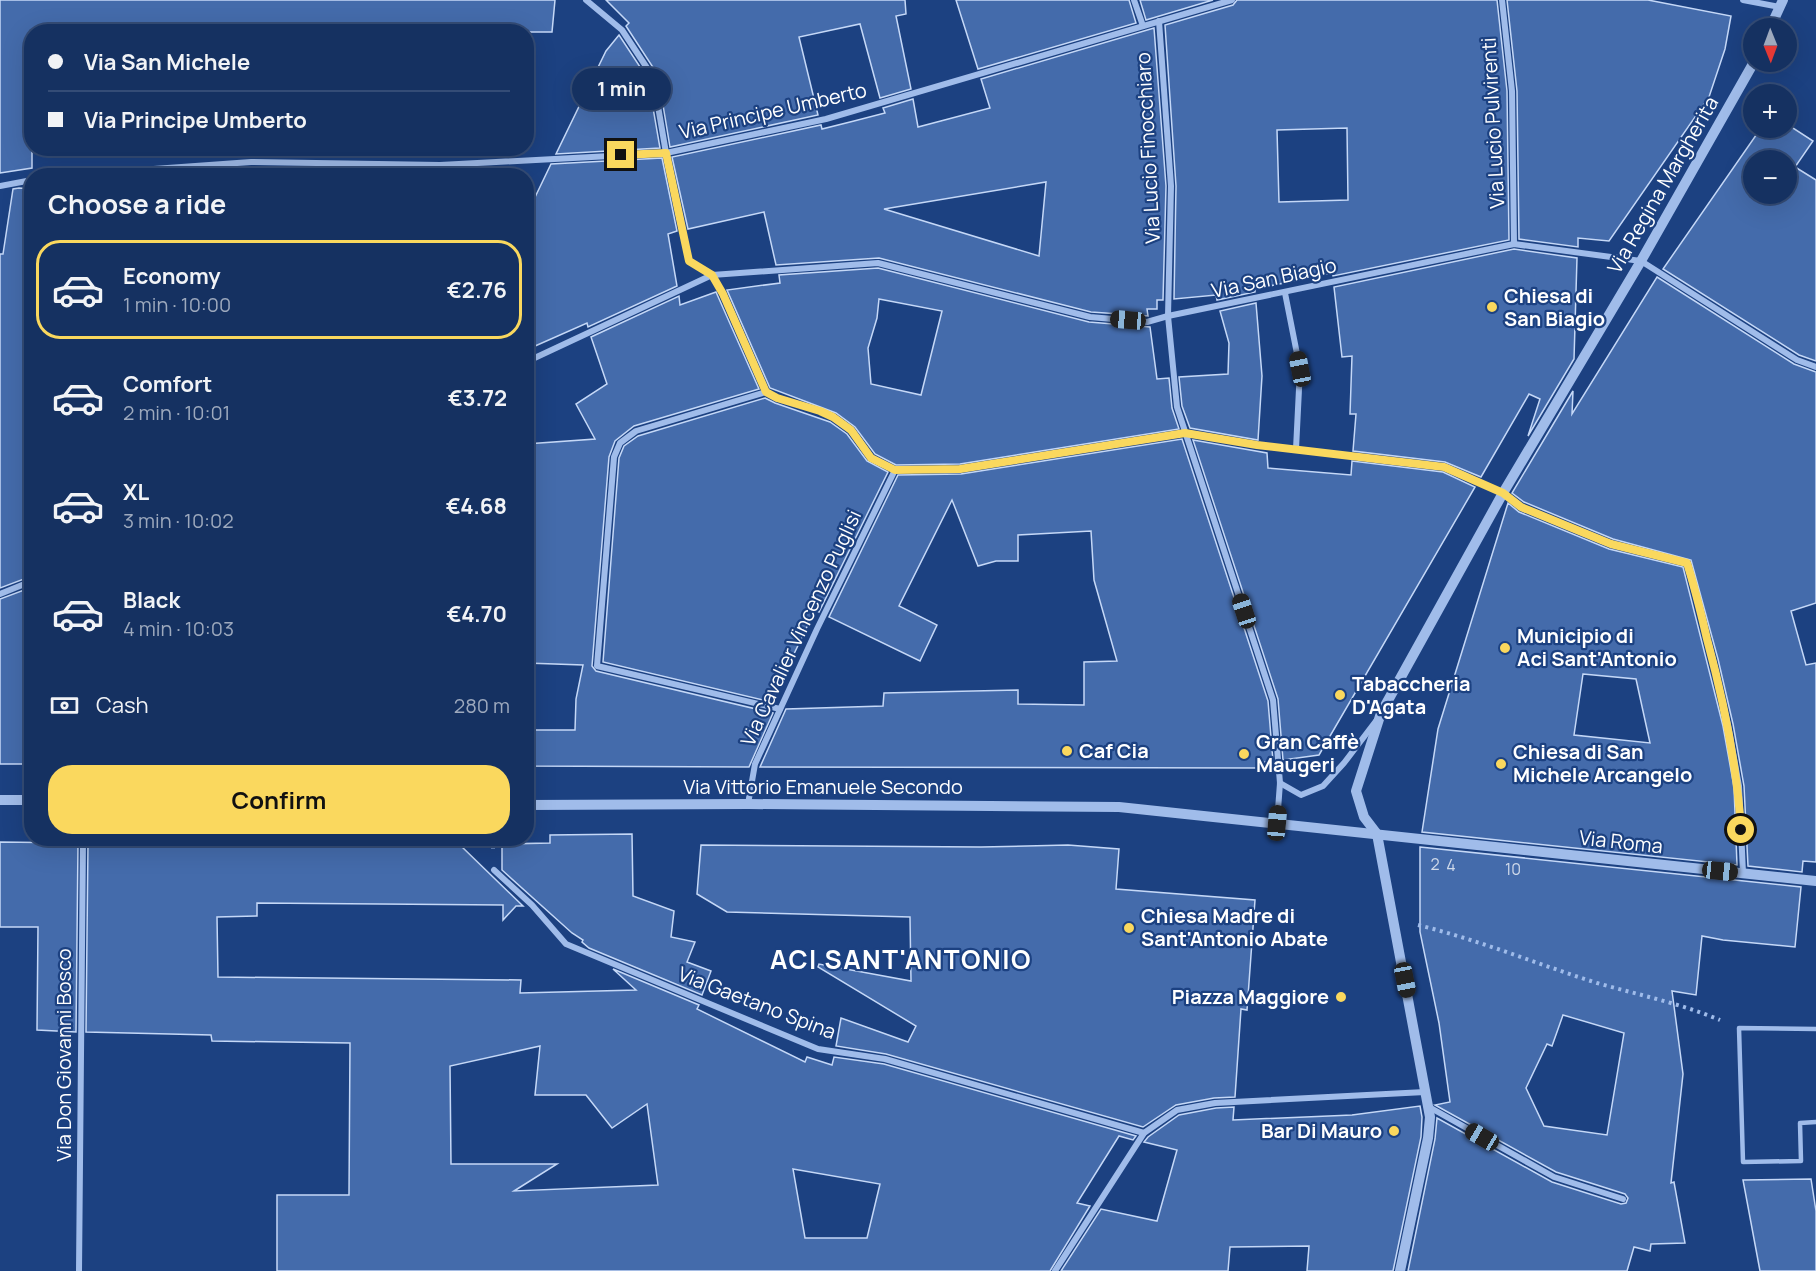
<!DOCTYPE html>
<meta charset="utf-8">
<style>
body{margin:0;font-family:Manrope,sans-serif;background:#223d6a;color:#f1f3f6;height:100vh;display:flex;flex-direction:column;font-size:22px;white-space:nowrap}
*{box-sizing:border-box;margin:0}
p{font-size:20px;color:#9da9bd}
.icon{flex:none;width:33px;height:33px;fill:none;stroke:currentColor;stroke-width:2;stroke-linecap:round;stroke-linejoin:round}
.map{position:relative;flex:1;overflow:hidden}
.details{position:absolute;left:24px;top:168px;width:510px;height:678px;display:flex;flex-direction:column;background:#153161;border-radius:24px;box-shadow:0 6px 24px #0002,0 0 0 2px #344c76}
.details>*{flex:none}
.top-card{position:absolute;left:24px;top:24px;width:510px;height:132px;border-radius:24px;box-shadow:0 6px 24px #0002,0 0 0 2px #344c76;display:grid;align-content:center;height:132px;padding:0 24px;background:#153161}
.needle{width:39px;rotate:179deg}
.buttons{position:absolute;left:1743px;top:18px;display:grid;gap:12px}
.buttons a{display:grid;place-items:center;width:54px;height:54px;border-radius:50%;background:#153161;box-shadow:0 6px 24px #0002,0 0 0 2px #344c76;font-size:30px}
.end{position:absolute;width:27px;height:27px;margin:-14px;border:8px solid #fad85e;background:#111;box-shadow:0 0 0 3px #111}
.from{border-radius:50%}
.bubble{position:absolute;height:42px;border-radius:21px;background:#153161;box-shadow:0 6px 24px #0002,0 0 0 2px #344c76;font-size:20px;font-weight:700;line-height:42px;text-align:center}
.car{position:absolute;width:18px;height:36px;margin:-18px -9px;border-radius:8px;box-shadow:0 0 4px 2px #0007;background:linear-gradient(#222 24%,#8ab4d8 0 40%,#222 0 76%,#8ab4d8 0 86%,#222 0)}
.top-card b{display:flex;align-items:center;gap:21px;height:57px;font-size:22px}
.top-card b+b{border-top:2px solid #344c76}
.top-card i{width:15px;height:15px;background:#f1f3f6}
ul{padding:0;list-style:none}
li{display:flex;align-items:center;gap:18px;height:99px;margin:0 12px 9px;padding:0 12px;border:3px solid transparent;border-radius:24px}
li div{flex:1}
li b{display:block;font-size:22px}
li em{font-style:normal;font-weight:700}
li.current{border-color:#fad85e}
li>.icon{width:54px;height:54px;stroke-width:1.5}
h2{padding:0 24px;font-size:27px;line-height:72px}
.pay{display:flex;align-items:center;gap:15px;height:66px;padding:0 24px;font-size:22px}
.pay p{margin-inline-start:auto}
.cta{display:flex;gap:12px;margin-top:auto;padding:12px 24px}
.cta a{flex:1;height:69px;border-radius:24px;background:#fad85e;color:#111;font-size:24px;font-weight:700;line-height:69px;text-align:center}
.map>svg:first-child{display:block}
.building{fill:#446bab;stroke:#c5d8f7;stroke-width:1.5;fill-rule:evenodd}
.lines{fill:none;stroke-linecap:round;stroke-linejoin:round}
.path{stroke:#a0bcea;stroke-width:4;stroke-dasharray:3 4.5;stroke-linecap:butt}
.service{stroke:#a0bcea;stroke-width:4.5}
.minor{stroke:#a0bcea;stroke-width:6}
.tertiary{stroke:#a0bcea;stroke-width:10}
.route{stroke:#fad85e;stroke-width:8}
.poi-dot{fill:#fad85e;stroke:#1c4181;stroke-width:2}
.labels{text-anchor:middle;stroke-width:4.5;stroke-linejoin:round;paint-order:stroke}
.number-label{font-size:16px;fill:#d0daea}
.street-label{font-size:20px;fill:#fff;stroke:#1c4181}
.poi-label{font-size:20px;font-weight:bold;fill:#fff;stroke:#1c4181;text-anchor:start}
.district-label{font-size:26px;font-weight:bold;letter-spacing:1.5px;fill:#fff;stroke:#1c4181}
</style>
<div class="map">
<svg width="1816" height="1271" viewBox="0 0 1816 1271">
<rect width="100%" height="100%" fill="#1c4181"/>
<g class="building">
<path d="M 0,0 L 555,0 L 552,32 L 32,32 L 32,168 L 0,173 Z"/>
<path d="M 606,0 L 905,0 L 906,14 L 896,16 L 911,89 L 880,98 L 860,24 L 799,37 L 818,115 L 670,147 L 658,75 L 626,26 L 629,23 Z"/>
<path d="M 956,0 L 1129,0 L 1136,23 L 978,69 Z"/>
<path d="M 1140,0 L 1213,0 L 1146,20 Z"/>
<path d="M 1237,0 L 1497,0 L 1507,91 L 1509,240 L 1333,276 L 1332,273 L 1255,289 L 1255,292 L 1217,300 L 1216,295 L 1174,299 L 1176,186 L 1165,25 L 1233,5 ZM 1347,128 L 1348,200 L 1279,202 L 1277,130 Z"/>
<path d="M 1507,0 L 1648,0 L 1731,16 L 1725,49 L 1709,97 L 1609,241 L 1578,238 L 1578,247 L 1519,239 L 1517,91 Z"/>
<path d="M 1154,28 L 1166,186 L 1163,300 L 1157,300 L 1157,309 L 1147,309 L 1148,316 L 1091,312 L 879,258 L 776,265 L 764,212 L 688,229 L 672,157 L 821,125 L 822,129 L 854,121 L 885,113 L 883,108 L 913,99 L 918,127 L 990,108 L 981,79 ZM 1046,182 L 1039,256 L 884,209 Z"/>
<path d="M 619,35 L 648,79 L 660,148 L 556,154 L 606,51 Z"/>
<path d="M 1761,128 L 1793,128 L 1813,141 L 1795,167 L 1816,180 L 1816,361 L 1799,355 L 1663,269 ZM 1754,160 L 1786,160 L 1786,194 L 1754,194 Z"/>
<path d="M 662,158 L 677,231 L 668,234 L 677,286 L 588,327 L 587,323 L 526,350 L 526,216 L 551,164 Z"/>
<path d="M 19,188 L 32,189 L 32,318 L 28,318 L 32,363 L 32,576 L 0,588 L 0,254 L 3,254 L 13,189 Z"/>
<path d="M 1514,249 L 1577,258 L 1574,359 L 1528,436 L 1540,399 L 1529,394 L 1481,477 L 1445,462 L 1353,451 L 1356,414 L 1350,414 L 1352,356 L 1342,357 L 1334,287 Z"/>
<path d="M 878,268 L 1089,322 L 1150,327 L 1157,379 L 1169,378 L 1172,408 L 1179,429 L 960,464 L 896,465 L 875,454 L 855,427 L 836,413 L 770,388 L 727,290 L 780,283 L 779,275 ZM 879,299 L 942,311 L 921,395 L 871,384 L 868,348 L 877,318 Z"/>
<path d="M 1657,277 L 1794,364 L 1816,372 L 1816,603 L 1791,611 L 1806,665 L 1816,663 L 1816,862 L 1803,861 L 1802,872 L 1748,866 L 1744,786 L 1733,724 L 1718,659 L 1691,560 L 1613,539 L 1524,502 L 1512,493 L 1573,391 L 1572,414 Z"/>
<path d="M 716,292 L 759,389 L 634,426 L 615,441 L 609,457 L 592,666 L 596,671 L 773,713 L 749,767 L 526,766 L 526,730 L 575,730 L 576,699 L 583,665 L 526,663 L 526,444 L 595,439 L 576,404 L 607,384 L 591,337 L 679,296 L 680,305 Z"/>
<path d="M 1256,303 L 1262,376 L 1258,440 L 1190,428 L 1182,406 L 1179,377 L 1228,374 L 1229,343 L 1220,311 Z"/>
<path d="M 765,398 L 775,403 L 830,422 L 847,434 L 867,461 L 888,472 L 819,612 L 815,610 L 771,702 L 603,662 L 619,458 L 624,446 L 638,436 Z"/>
<path d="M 1182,439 L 1268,701 L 1273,761 L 1265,762 L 1265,768 L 760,767 L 786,709 L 883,706 L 884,693 L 1018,690 L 1018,704 L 1084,705 L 1084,662 L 1117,661 L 1094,580 L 1091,531 L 1018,535 L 1018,561 L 996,561 L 978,566 L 952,500 L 899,606 L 937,625 L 920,661 L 829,617 L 898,475 L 961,474 Z"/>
<path d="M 1193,440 L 1267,453 L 1268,468 L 1351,475 L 1352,461 L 1443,472 L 1475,487 L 1319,755 L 1283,760 L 1278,699 Z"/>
<path d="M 1508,503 L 1519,512 L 1609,549 L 1683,567 L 1723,726 L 1734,787 L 1737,865 L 1422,832 L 1438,729 ZM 1583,674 L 1636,679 L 1650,743 L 1574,735 Z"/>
<path d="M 32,587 L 31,764 L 0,764 L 0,599 Z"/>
<path d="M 632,834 L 633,896 L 674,911 L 671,937 L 695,942 L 687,962 L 711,971 L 702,995 L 589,948 L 582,942 L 583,940 L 572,933 L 502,870 L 502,844 L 550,843 L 550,835 Z"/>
<path d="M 0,842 L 78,843 L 76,1032 L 37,1030 L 38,927 L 0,927 Z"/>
<path d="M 88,843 L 461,846 L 523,906 L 516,906 L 503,920 L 503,905 L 257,903 L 257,916 L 217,917 L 218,977 L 521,980 L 520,993 L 636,990 L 613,969 L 699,1005 L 697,1009 L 805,1062 L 807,1057 L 832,1065 L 834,1057 L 884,1064 L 1136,1136 L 1133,1140 L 1119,1136 L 1077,1203 L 1090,1206 L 1050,1271 L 277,1271 L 277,1195 L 349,1195 L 350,1043 L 212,1041 L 211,1035 L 86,1032 ZM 540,1046 L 535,1095 L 586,1095 L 612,1128 L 647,1104 L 658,1185 L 514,1191 L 557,1164 L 451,1164 L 450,1066 ZM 793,1169 L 880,1184 L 867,1238 L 805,1238 Z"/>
<path d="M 701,845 L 981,847 L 1068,845 L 1119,849 L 1116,889 L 1255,900 L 1247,1010 L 1241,1009 L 1235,1097 L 1214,1098 L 1176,1105 L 1143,1127 L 886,1054 L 836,1046 L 841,1018 L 908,1042 L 916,1026 L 818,967 L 819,964 L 911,981 L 910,917 L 727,912 L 697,894 Z"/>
<path d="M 1420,847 L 1801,887 L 1795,947 L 1723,940 L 1702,936 L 1696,995 L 1672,991 L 1683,1074 L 1671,1183 L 1674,1182 L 1685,1243 L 1651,1244 L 1650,1251 L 1634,1247 L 1627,1271 L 1408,1271 L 1435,1139 L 1437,1118 L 1552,1182 L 1621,1204 L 1626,1203 L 1628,1198 L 1625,1194 L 1556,1172 L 1435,1105 L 1450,1102 L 1439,1023 L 1420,932 ZM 1563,1015 L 1624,1033 L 1607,1135 L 1544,1126 L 1526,1088 L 1547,1044 L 1552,1046 Z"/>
<path d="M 1420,1106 L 1422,1117 L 1421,1137 L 1393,1271 L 1307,1271 L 1309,1246 L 1230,1247 L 1228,1271 L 1061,1271 L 1101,1209 L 1157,1221 L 1177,1150 L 1144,1142 L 1148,1137 L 1179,1115 L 1216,1108 L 1234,1107 L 1233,1120 L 1352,1115 Z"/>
<path d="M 1811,1179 L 1816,1211 L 1816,1271 L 1760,1271 L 1743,1180 Z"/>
</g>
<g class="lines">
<g class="path">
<path d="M 493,838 L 493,849"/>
<path d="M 1418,925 C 1479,940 1537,964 1597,983 C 1639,995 1679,1003 1720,1020"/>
</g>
<path class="service" d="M 1816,1029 L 1739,1028 L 1743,1162 L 1801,1161 L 1800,1123 L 1816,1122"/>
<g class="minor">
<path d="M 586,0 L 622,30 L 653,77 L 666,153 L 689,261 L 712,275 L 723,294 L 766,392 L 777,398 L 820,411 L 833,417 L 851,430 L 871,458 L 895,470 L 960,469 L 1185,433 L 1256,445 L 1444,467 L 1503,493 L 1521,507 L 1611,544 L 1687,563 L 1713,660 L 1728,725 L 1739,786 L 1743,873"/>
<path d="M 1134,0 L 1143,26"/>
<path d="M 1502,0 L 1512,91 L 1514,244"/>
<path d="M 1743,0 L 1780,7"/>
<path d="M 1159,21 L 1171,186 L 1168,316 L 1177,407 L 1273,700 L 1280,783 L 1277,823"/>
<path d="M 56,176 L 251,162 L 440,165 L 666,153 L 826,119 L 1232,0"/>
<path d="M 0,186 L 32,180"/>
<path d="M 1285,293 L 1300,369 L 1296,449"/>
<path d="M 526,362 L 712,275 L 878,263 L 1090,317 L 1147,322 L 1168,316 L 1514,244 L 1641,261 L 1797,360 L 1816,367"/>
<path d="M 766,392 L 636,431 L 620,443 L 614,457 L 597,666 L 780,709"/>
<path d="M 0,594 L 32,581"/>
<path d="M 1280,783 L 1301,795 L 1323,786 L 1344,763 L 1376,721"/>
<path d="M 748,804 L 755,764 L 817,629 L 895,470"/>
<path d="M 494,870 L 532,905 L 566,944 L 818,1049 L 885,1059 L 1144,1133"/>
<path d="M 1429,1107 L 1554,1177 L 1623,1199"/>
<path d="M 79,1271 L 83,838"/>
<path d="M 1055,1271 L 1144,1133 L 1177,1110 L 1215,1103 L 1425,1092"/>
</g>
<g class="tertiary">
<path d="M 1770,28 L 1783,0"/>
<path d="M 0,800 L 32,800"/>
<path d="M 526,805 L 748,804 L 1119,807 L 1816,881"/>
<path d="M 1400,1271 L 1428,1138 L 1430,1117 L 1377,834 L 1364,817 L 1356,791 L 1381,713 L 1503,493 L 1641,261 L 1754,62"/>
</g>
</g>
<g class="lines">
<path class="route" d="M 621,155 L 666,153 L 689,261 L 712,275 L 723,294 L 766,392 L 777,398 L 820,411 L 833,417 L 851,430 L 871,458 L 895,470 L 960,469 L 1185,433 L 1257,445 L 1444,467 L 1503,493 L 1521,507 L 1611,544 L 1687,563 C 1695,588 1701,613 1707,639 C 1724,702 1737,765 1741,830"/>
</g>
<g class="poi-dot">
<circle cx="1492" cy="307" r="6"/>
<circle cx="1505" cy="648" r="6"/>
<circle cx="1340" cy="695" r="6"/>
<circle cx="1067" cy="751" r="6"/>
<circle cx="1244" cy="754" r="6"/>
<circle cx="1501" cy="764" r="6"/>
<circle cx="1129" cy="928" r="6"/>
<circle cx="1341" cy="997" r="6"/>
<circle cx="1394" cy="1131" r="6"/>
</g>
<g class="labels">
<g class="number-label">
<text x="1435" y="870">2</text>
<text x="1451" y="871">4</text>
<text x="1513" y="875">10</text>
</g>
<g class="street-label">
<text transform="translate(773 111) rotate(-13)" y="7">Via Principe Umberto</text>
<text transform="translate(1493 123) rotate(-93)" y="7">Via Lucio Pulvirenti</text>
<text transform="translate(1148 148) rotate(-93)" y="7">Via Lucio Finocchiaro</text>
<text transform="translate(1663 185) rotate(-60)" y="7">Via Regina Margherita</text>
<text transform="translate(1274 278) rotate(-12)" y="7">Via San Biagio</text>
<text transform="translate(801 628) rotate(-65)" y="7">Via Cavalier Vincenzo Puglisi</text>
<text x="823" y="794">Via Vittorio Emanuele Secondo</text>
<text transform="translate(1621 842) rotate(6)" y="7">Via Roma</text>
<text transform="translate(757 1003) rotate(21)" y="7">Via Gaetano Spina</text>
<text transform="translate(64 1055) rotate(-90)" y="7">Via Don Giovanni Bosco</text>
</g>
<g class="poi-label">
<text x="1504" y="303">Chiesa di<tspan x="1504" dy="23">San Biagio</tspan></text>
<text x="1517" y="643">Municipio di<tspan x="1517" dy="23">Aci Sant'Antonio</tspan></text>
<text x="1352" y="691">Tabaccheria<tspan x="1352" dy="23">D'Agata</tspan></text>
<text x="1256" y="749">Gran Caffè<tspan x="1256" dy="23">Maugeri</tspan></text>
<text x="1079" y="758">Caf Cia</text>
<text x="1513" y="759">Chiesa di San<tspan x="1513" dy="23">Michele Arcangelo</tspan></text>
<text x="1141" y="923">Chiesa Madre di<tspan x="1141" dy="23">Sant'Antonio Abate</tspan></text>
<text x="1329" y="1004" text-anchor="end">Piazza Maggiore</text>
<text x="1382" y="1138" text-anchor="end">Bar Di Mauro</text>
</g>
<g class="district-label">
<text x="901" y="969">ACI SANT'ANTONIO</text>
</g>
</g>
</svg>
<div class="buttons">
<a><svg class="needle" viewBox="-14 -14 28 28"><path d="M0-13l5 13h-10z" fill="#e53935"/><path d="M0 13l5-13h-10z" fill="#9da9bd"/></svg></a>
<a>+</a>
<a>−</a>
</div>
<i class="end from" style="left:1741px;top:830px"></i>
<i class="end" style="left:621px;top:155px"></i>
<div class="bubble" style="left:572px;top:68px;width:99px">1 min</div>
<i class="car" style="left:1128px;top:320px;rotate:275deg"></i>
<i class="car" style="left:1300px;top:369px;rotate:349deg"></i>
<i class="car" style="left:1244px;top:611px;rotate:342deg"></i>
<i class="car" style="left:1277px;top:823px;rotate:5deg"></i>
<i class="car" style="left:1720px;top:871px;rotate:96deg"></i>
<i class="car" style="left:1405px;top:980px;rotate:169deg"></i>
<i class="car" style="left:1482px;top:1137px;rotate:300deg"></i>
<div class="top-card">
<b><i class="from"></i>Via San Michele</b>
<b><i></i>Via Principe Umberto</b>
</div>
<section class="details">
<h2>Choose a ride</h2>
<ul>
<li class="current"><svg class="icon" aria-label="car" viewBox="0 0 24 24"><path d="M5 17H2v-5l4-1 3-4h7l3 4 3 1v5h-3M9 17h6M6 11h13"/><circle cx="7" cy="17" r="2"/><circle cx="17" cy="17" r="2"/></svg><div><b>Economy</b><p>1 min · 10:00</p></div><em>€2.76</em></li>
<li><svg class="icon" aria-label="car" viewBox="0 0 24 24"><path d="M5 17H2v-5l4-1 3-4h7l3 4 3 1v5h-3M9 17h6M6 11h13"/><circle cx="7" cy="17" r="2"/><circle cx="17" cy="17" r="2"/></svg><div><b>Comfort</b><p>2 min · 10:01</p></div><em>€3.72</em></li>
<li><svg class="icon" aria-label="car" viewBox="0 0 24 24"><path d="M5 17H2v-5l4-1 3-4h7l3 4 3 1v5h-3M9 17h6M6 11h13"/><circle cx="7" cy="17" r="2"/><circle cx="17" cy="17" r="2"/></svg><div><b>XL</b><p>3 min · 10:02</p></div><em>€4.68</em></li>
<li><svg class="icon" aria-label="car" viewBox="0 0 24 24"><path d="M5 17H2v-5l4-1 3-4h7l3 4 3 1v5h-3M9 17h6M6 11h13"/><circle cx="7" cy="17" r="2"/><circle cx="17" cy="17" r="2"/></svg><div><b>Black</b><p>4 min · 10:03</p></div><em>€4.70</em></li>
</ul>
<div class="pay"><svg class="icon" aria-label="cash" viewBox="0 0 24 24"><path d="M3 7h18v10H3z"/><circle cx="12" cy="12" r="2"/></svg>Cash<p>280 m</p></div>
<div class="cta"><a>Confirm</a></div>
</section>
</div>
